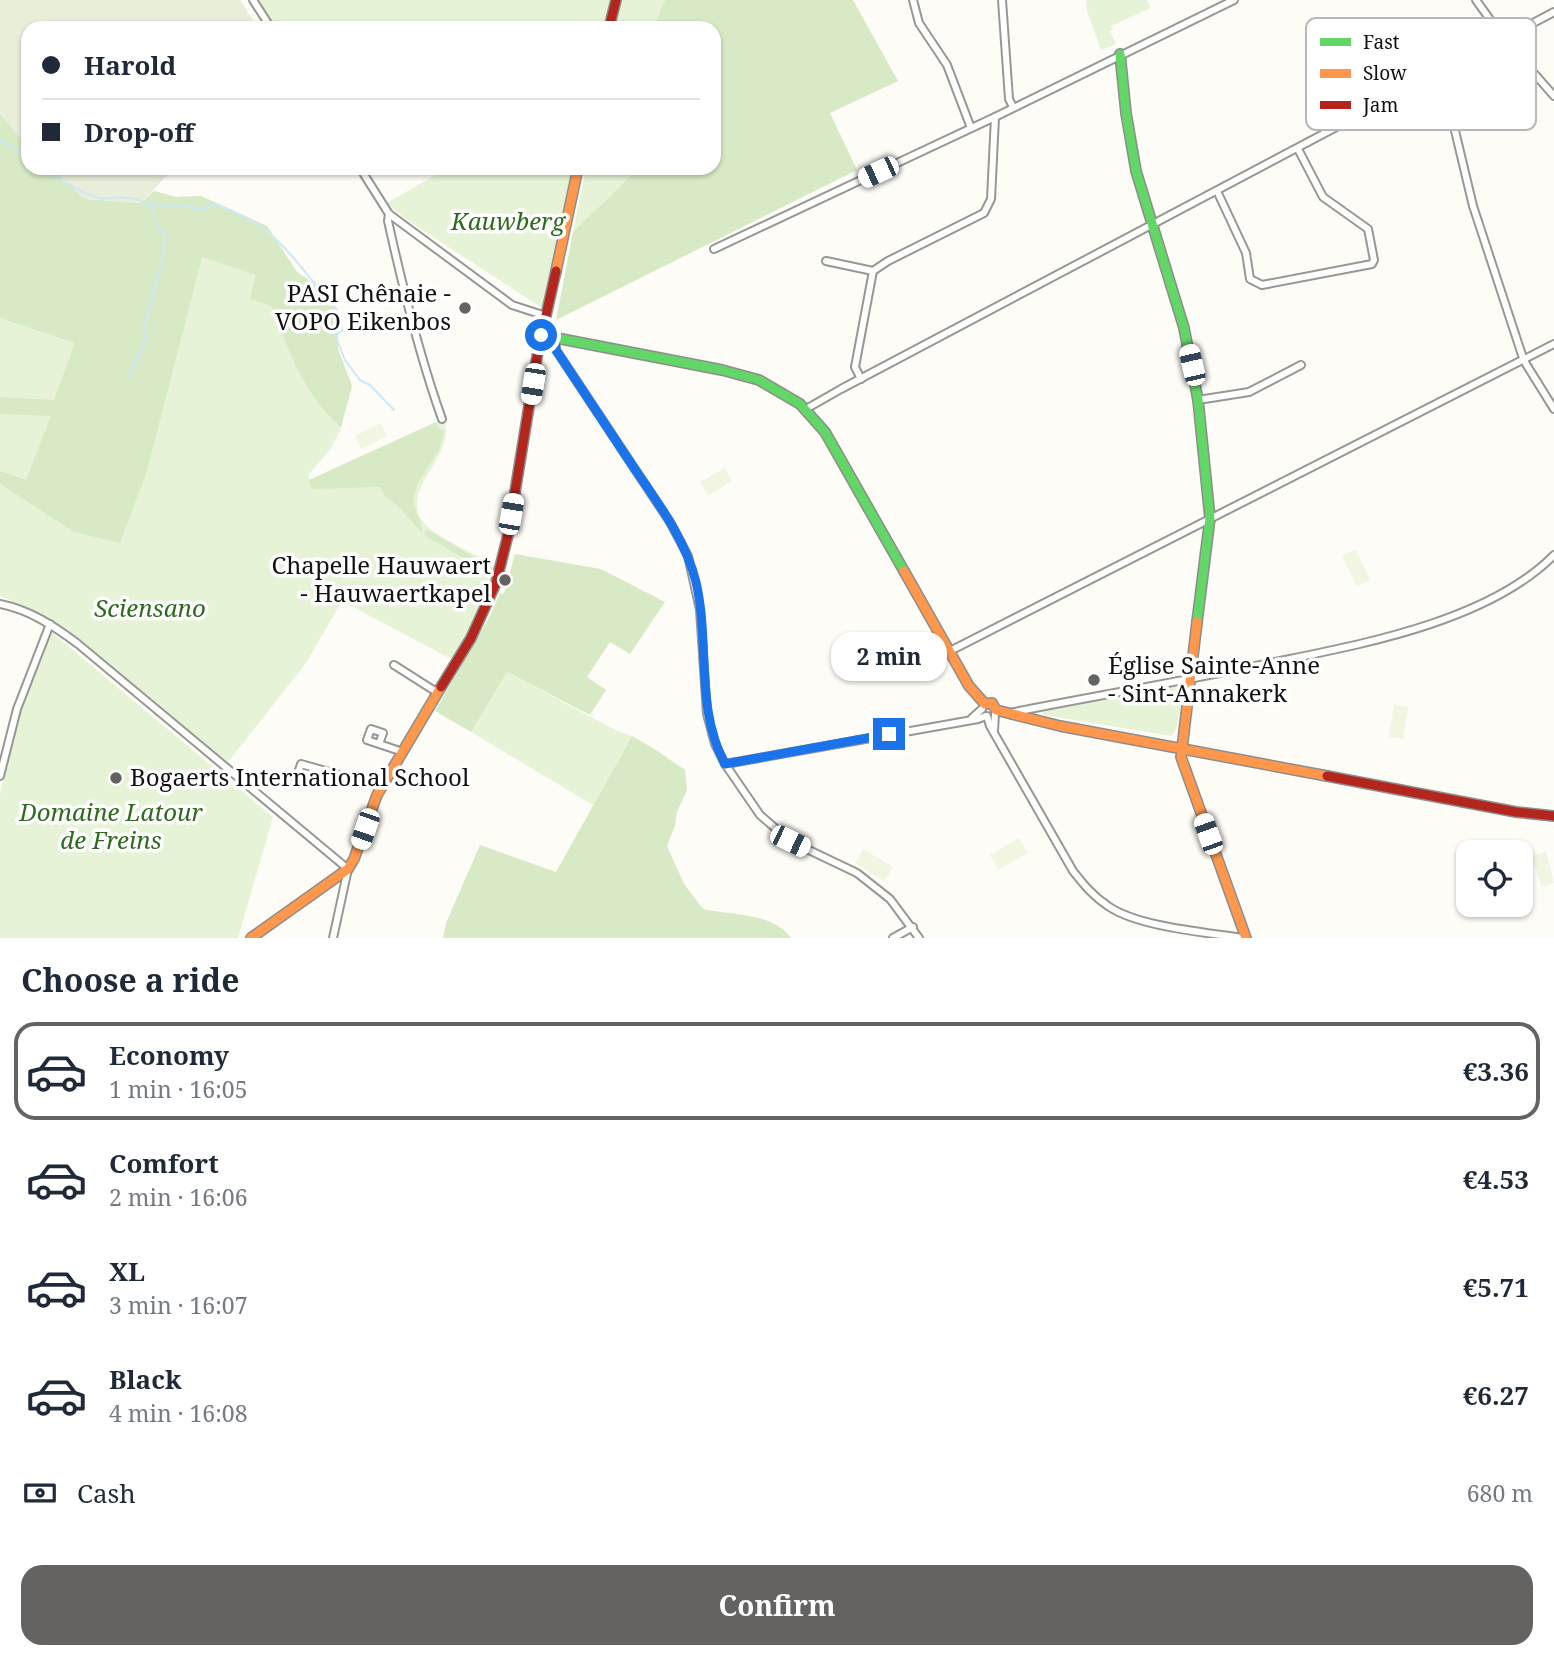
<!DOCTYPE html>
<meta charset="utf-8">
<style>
body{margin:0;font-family:"Noto Serif",serif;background:#f6f6f7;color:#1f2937;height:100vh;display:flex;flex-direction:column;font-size:26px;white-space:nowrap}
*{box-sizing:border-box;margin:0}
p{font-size:23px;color:#747a83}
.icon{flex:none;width:38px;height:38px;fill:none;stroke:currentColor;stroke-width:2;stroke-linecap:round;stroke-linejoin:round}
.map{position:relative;height:938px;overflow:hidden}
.side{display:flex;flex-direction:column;background:#fff;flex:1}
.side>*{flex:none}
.top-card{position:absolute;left:21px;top:21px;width:700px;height:154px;border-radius:21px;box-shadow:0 2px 5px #0004;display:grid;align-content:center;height:154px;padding:0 21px;background:#fff}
.controls{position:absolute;left:1456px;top:840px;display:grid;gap:14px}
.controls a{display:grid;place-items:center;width:77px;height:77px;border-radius:14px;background:#fff;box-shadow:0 2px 5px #0004;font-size:35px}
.end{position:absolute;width:32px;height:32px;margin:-16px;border:9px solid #1a73e8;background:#fff;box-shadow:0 0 0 4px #fff}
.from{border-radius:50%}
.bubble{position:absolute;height:49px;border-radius:21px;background:#fff;box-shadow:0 2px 5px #0004;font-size:23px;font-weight:700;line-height:49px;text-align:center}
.car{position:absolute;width:21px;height:42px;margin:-21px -10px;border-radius:9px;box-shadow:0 0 5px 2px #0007;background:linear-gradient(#fff 24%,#345 0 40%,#fff 0 76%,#345 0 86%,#fff 0)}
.top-card b{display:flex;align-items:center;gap:24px;height:66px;font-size:26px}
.top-card b+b{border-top:2px solid #e0e1e3}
.top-card i{width:18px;height:18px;background:#1f2937}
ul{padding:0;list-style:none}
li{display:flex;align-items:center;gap:21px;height:98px;margin:0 14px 10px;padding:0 7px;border:4px solid transparent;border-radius:21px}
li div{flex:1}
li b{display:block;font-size:26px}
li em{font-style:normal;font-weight:700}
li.on{border-color:#646362}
li>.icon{width:63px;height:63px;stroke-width:1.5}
h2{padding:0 21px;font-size:32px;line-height:84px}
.pay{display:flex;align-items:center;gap:18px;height:77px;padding:0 21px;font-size:26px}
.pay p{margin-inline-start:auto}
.primary-button{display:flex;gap:14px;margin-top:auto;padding:14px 21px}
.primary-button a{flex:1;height:80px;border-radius:21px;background:#646362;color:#fff;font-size:28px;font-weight:700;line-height:80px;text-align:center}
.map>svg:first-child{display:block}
.green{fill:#e7f3d7}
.forest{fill:#d8eac5}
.cemetery{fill:#e9eedb}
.pitch{fill:#f0f6e1}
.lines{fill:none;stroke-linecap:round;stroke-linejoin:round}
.stream{stroke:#cde8f7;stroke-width:2}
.street-casing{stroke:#979795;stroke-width:10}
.fast-casing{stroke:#8e8d8b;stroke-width:12}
.slow-casing{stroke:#8e8d8b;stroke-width:12}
.jam-casing{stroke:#8e8d8b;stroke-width:12}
.street{stroke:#fffffe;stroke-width:6}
.fast{stroke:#63d668;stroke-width:9}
.slow{stroke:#ff974d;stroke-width:9}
.jam{stroke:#b3261e;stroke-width:9}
.route{stroke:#1a73e8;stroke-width:9}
.poi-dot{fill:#646362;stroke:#fff;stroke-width:2.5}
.labels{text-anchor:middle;stroke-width:7;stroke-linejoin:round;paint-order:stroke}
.park-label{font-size:24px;font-style:italic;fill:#2f6b1f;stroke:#fff}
.poi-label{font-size:24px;fill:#111;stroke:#fff;text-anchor:end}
.key{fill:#fff;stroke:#b8b8b8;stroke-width:2}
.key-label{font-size:19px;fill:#111}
</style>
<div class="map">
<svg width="1554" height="938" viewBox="0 0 1554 938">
<rect width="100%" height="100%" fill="#fdfcf7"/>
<g class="green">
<path d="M 256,0 L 613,0 L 607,28 L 274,28 Z"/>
<path d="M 621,0 L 665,0 L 653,28 L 615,28 Z"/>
<path d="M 1086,0 L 1147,0 L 1151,8 L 1111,26 L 1113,29 L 1110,31 L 1116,44 L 1101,50 L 1087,11 Z"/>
<path d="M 0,114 L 28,147 L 28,168 L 51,168 L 85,199 L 141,203 L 154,191 L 176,197 L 201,196 L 267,226 L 297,272 L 316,285 L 333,302 L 338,325 L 338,349 L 352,386 L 340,431 L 330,450 L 309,474 L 309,480 L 444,419 C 458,457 395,491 425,524 C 438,538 477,555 496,566 L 483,607 L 451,659 L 342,601 L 306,663 L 228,762 C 190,734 153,705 116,675 C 79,645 45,613 0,596 Z"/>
<path d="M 447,168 L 575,168 L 545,310 L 404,218 L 387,203 Z"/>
<path d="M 586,168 L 639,168 L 573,232 Z"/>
<path d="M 50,631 L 273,817 L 238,938 L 0,938 L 0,793 L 19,713 Z"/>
<path d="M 507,672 L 617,731 L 632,736 L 593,805 L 471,732 Z"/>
<path d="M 1172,687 L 1177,687 L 1183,693 L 1176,730 L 1171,736 L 1044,715 L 1042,712 Z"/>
</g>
<g class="forest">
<path d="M 665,0 L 853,0 L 898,81 L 830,113 L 857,170 L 556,320 L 573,232 L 639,168 L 714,168 L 714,28 L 653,28 Z"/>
<path d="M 0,114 L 28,147 L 28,168 L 51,168 L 85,199 L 141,203 L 154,191 L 176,197 L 201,196 L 267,226 L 297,272 L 316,285 L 333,302 L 338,325 L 338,349 L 352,386 L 341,427 C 305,397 288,349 271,306 L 250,299 L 256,275 L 202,257 L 147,471 L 120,543 L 74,532 L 0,484 L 0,471 L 26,480 L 51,416 L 0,414 L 0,397 L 54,400 L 75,343 L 0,318 Z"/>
<path d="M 436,422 L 439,430 L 443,429 C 445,455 419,471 414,495 C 411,510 424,521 422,533 L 397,505 L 385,496 L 380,487 L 311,489 L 309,480 Z"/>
<path d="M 426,529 L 495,569 L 494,576 L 424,535 Z"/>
<path d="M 515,554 L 601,569 L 665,602 L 630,654 L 610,642 L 587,677 L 606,690 L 590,715 L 507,672 L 471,732 L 435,711 L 490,616 L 500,593 L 504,594 Z"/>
<path d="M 632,736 L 653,748 L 685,770 L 687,790 L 677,812 L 675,825 L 667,846 L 684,884 L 703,909 C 731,915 774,913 791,938 L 443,938 L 446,923 L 480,845 L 556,872 Z"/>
</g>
<g class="cemetery">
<path d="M 0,0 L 240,0 L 258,28 L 28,28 L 28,147 L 0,114 Z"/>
<path d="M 51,168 L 174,168 L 141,203 L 85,199 Z"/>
</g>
<g class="pitch">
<path d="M 381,423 L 387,436 L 361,449 L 355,436 Z"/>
<path d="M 725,468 L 732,481 L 708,496 L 700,482 Z"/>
<path d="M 1356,550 L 1370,580 L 1357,586 L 1342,556 Z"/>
<path d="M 1394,705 L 1408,707 L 1403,739 L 1389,737 Z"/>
<path d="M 1019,838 L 1028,853 L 998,870 L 990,855 Z"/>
<path d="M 863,849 L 893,867 L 884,881 L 855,863 Z"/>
<path d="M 1546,852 L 1554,883 L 1542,887 L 1532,856 Z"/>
</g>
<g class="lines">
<g class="stream">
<path d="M 0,141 L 28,156"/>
<path d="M 39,168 L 85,193 L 102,199 L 120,197 L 136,199 L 151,205 L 186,206 L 204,210 L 209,204 C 261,215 284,246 316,285 C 333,306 338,303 342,331 L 335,335 L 345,360 L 360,380 L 370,385 L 394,410"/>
<path d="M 151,206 L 155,221"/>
<path d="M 128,377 L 144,344 L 144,330 L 163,256 L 165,237 L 158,225"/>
</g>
<g class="street-casing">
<g id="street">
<path d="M 253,0 L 271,28"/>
<path d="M 913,0 L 919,23 L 947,65 L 971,128"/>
<path d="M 1002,0 L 1009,99 L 1013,107"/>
<path d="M 1476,0 L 1504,39 L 1554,96"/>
<path d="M 1441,72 L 1473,206 L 1522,355 L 1526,364 L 1554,409"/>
<path d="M 360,168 L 389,214 L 512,305 L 546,316"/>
<path d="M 1217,191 L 1246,253 L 1250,279 L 1262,285 L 1372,264 L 1374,260 L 1368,229 L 1323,197 L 1298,149"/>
<path d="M 389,214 L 388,221 C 403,289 419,355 442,419"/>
<path d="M 714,249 L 995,117 L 1234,0"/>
<path d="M 826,261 L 873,271"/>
<path d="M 555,338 L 556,350 L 670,522 L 688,556 L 700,610 L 707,714 L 715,744 L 725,764 L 760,815 L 790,841 L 857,873 L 890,899 L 919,938"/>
<path d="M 861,379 L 855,367 L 873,271 L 888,261 L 984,213 L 991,199 L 995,117"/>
<path d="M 1198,400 L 1249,392 L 1301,365"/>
<path d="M 806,409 L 841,389 L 1554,12"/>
<path d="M 0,604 C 30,610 54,626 78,644 L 348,869 L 333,938"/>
<path d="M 950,651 L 1554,344"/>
<path d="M 394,665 L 438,693"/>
<path d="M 1012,715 L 1014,712 C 1101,695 1188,680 1275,662 C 1363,644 1489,621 1554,555"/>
<path d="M 987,716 L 990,726 L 1073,871 C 1084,885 1093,896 1108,906 C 1138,927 1205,932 1242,938"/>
<path d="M 972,718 L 982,709"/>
<path d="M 994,730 L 995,714"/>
<path d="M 379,744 L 383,733 L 371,729 L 367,740 L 403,752"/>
<path d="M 725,764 L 978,719 L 986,716"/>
<path d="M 319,769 L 314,784 L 296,779 L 301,764 L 375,785 L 382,787"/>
<path d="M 0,776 L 17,709 L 50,624"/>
<path d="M 893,938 L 913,927"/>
</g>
</g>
<g class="fast-casing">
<g id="fast">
<path d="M 1120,54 L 1126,113 L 1136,171 L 1184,328 L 1198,400 L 1210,518 L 1197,622"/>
<path d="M 541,335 L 722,370 L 759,380 L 800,404 L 825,432 L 904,571"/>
</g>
</g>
<g class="slow-casing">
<g id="slow">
<path d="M 556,271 L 578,168"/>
<path d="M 904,571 L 969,686 L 985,704 L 992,703 L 996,710 L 1060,726 L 1327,776"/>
<path d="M 1197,622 L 1181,757 L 1246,938"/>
<path d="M 251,938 L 348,869 L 354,859 L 377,795 L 441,687"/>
</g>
</g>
<g class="jam-casing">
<g id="jam">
<path d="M 609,28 L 616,0"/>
<path d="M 441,687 L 471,638 L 496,583 L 508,535 L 538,351 L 556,271"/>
<path d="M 1327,776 L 1516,812 L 1554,816"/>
</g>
</g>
<use href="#street" class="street"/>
<use href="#fast" class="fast"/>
<use href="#slow" class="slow"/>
<use href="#jam" class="jam"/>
</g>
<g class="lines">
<path class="route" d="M 541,335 L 555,338 L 556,350 C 581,388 607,427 632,465 C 657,502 685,538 696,582 C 710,642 695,708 725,764 L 889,734"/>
</g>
<g class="poi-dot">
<circle cx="465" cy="308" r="7"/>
<circle cx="505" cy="580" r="7"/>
<circle cx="1094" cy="680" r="7"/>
<circle cx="116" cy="778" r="7"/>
</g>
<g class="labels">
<g class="park-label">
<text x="508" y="230">Kauwberg</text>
<text x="150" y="617">Sciensano</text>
<text x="111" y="821">Domaine Latour<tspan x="111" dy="28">de Freins</tspan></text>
</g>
<g class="poi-label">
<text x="451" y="302">PASI Chênaie -<tspan x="451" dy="28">VOPO Eikenbos</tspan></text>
<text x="491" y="574">Chapelle Hauwaert<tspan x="491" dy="28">- Hauwaertkapel</tspan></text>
<text x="1108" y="674" text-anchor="start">Église Sainte-Anne<tspan x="1108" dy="28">- Sint-Annakerk</tspan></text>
<text x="130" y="786" text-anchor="start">Bogaerts International School</text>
</g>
</g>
<rect x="1306" y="18" width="230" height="112" rx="10" class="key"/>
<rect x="1320" y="38" width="31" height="8" fill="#63d668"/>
<rect x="1320" y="69" width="31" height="9" fill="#ff974d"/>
<rect x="1320" y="101" width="31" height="8" fill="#b3261e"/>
<g class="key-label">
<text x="1363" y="49">Fast</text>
<text x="1363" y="80">Slow</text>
<text x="1363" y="112">Jam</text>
</g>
</svg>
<div class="controls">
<a><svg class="icon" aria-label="locate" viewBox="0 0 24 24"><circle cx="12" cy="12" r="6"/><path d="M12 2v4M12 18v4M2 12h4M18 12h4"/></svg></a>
</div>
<i class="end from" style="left:541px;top:335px"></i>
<i class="end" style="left:889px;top:734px"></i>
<div class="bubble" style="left:831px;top:632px;width:116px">2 min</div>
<i class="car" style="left:878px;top:172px;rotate:245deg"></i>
<i class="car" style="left:1192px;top:365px;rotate:347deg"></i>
<i class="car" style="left:533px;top:384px;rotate:189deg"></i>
<i class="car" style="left:511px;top:514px;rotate:10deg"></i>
<i class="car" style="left:365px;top:829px;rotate:199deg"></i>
<i class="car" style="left:1208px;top:834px;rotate:340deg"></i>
<i class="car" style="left:790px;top:841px;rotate:116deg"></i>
<div class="top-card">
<b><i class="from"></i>Harold</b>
<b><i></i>Drop-off</b>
</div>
</div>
<section class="side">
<h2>Choose a ride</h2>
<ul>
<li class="on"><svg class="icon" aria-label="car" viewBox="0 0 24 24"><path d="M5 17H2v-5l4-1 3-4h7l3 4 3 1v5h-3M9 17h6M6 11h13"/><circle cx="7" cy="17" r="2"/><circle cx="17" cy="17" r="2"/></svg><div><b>Economy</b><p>1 min · 16:05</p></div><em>€3.36</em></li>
<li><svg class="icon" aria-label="car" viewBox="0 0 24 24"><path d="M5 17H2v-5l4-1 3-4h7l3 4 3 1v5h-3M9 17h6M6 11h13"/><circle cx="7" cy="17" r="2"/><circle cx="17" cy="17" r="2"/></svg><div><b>Comfort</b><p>2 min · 16:06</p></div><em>€4.53</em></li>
<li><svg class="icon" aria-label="car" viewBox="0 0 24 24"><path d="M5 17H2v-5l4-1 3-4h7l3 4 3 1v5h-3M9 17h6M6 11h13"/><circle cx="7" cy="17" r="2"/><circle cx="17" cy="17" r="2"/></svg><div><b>XL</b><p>3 min · 16:07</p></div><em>€5.71</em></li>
<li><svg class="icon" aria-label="car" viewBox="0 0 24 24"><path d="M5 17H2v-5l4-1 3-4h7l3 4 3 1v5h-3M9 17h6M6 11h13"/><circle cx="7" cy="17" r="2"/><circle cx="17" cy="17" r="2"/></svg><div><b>Black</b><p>4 min · 16:08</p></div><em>€6.27</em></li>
</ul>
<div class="pay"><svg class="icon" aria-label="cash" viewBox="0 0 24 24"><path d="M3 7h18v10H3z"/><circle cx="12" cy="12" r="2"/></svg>Cash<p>680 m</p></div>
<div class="primary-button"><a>Confirm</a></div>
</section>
